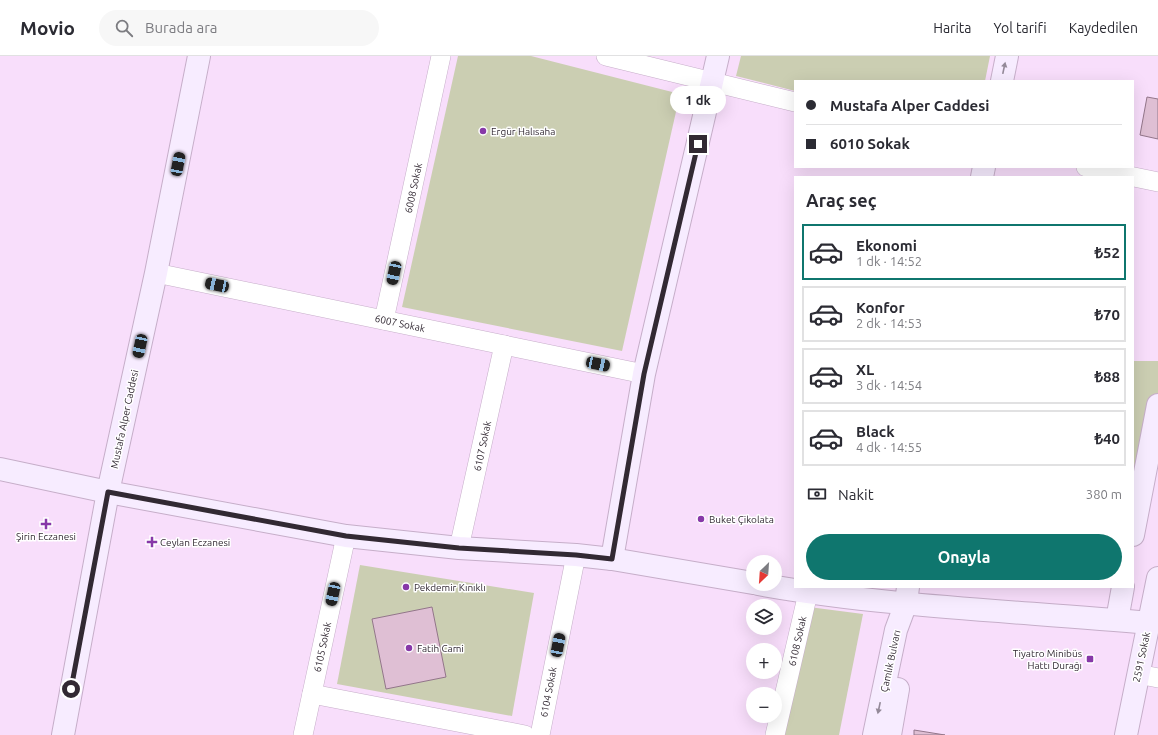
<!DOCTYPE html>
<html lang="tr">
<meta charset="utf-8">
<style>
body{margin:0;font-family:Ubuntu,sans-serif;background:#f7f7f7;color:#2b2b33;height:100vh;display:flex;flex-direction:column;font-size:15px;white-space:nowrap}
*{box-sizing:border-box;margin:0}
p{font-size:13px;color:#7c7c81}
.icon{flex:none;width:22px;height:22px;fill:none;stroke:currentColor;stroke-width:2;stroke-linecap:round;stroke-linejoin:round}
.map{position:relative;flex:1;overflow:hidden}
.drawer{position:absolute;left:794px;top:120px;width:340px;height:412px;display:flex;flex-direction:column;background:#fff;border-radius:0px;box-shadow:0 4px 16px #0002}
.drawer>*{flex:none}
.banner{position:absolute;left:794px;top:24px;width:340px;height:88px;border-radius:0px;box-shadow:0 4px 16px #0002;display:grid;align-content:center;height:88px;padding:0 12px;background:#fff}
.needle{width:26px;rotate:205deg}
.tools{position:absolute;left:746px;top:499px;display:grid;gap:8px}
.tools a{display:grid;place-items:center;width:36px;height:36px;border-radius:50%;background:#fff;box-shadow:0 4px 16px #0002;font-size:20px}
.end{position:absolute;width:18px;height:18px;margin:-9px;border:5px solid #322933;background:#fff;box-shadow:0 0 0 2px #fff}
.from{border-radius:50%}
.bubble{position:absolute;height:28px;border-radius:14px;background:#fff;box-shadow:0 4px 16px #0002;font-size:13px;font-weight:700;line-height:28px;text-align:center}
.car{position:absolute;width:12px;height:24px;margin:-12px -6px;border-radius:5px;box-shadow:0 0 3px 1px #0007;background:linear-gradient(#222 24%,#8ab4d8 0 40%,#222 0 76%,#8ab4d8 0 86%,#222 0)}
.banner b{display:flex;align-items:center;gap:14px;height:38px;font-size:15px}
.banner b+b{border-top:1px solid #e1e1e2}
.banner i{width:10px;height:10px;background:#2b2b33}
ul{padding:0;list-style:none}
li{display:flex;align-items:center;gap:12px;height:56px;margin:0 8px 6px;padding:0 4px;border:2px solid #e1e1e2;border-radius:0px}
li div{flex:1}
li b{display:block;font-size:15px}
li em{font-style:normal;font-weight:700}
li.on{border-color:#0f766e}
li>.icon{width:36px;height:36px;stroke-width:1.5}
h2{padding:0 12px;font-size:18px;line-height:48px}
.pay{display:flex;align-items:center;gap:10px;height:44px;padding:0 12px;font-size:15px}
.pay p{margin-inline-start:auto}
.button{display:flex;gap:8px;margin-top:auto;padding:8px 12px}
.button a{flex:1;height:46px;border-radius:24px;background:#0f766e;color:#fff;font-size:16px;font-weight:700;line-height:46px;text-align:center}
header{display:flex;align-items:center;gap:24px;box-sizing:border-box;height:56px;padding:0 20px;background:#fff;border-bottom:1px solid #e1e1e2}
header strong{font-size:19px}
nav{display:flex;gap:22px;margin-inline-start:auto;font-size:14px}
.search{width:280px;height:36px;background:#f7f7f7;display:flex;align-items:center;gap:10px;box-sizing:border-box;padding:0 14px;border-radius:22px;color:#7c7c81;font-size:15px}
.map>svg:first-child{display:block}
.green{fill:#cbceb2}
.building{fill:#dfbfd4;stroke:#93768a}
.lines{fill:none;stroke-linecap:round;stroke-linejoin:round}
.street-casing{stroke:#c6aec9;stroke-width:20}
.secondary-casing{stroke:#c6aec9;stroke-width:24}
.street{stroke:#fff;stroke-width:19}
.secondary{stroke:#f7ecff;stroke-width:22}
.oneway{fill:#948a99}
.route{stroke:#322933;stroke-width:5}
.poi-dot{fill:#8738a8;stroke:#fff;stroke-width:1.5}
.labels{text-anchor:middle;stroke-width:3;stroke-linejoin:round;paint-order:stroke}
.poi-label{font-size:10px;fill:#322933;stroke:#fff;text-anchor:start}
.street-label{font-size:10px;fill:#322933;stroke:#fff}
</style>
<header>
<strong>Movio</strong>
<div class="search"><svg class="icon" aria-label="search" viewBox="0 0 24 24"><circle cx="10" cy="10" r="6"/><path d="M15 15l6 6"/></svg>Burada ara</div>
<nav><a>Harita</a><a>Yol tarifi</a><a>Kaydedilen</a></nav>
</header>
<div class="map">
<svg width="1158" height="679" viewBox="0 0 1158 679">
<rect width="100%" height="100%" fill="#f8defb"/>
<g class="green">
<path d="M 458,0 L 531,0 L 680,38 L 622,295 L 402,251 Z"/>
<path d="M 741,0 L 990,0 L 985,25 L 795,25 L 795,35 L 736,20 Z"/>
<path d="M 1133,305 L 1158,305 L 1158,362 L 1133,469 Z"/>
<path d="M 360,509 L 534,537 L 512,660 L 337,628 Z"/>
<path d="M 809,551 L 863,558 L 839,679 L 780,679 Z"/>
</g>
<g class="building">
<path d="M 1147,41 L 1158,43 L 1158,83 L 1140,79 Z"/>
<path d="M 432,551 L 446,621 L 386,633 L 372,563 Z"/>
<path d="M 914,674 L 945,679 L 914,679 Z"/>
</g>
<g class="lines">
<g class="street-casing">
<g id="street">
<path d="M 606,0 L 795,46"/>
<path d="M 1086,111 L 1158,126"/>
<path d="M 156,217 L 644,318"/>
<path d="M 384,264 L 441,0"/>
<path d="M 459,492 L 504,289"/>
<path d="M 1138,618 L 1158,622"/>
<path d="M 312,638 L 525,679"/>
<path d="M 303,679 L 346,480"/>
<path d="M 540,679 L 576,499"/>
<path d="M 775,679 L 808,537"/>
</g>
</g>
<g class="secondary-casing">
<g id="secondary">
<path d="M 1002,25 L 1007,0"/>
<path d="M 982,121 L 984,111"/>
<path d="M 0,413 L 108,436 L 346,480 L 459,492 L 576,499 L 612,503 L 753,527"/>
<path d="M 1133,479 L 1158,349"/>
<path d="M 612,503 L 644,318 L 718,0"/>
<path d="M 758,528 C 886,551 1018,555 1149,567"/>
<path d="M 1117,564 L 1123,531"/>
<path d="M 63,679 L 108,436 L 156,217 L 199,0"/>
<path d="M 874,679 L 896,574 L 906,547 L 908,531"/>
<path d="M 890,679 L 898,633"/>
<path d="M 1126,679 L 1158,522"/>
</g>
</g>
<use href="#street" class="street"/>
<use href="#secondary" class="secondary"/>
</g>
<defs><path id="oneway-solid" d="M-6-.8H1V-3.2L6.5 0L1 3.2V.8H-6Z"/></defs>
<g class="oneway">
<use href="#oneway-solid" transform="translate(1004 12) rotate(-78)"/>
<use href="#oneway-solid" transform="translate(879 652) rotate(102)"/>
</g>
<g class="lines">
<path class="route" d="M 71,633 L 108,436 L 346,480 L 459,492 L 576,499 L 612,503 L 644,318 L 698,88"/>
</g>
<g class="poi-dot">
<circle cx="483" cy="75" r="4"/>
<circle cx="701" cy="463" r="4"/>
<path d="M44 462h4v4h4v4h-4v4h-4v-4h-4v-4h4z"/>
<path d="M150 480h4v4h4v4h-4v4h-4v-4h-4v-4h4z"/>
<circle cx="406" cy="531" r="4"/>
<circle cx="409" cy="592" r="4"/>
<rect x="1086" y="599" width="8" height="8" rx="2"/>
</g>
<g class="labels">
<g class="poi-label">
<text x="491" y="79">Ergür Halısaha</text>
<text x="709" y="467">Buket Çikolata</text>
<text x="46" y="484" text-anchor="middle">Şirin Eczanesi</text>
<text x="160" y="490">Ceylan Eczanesi</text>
<text x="414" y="535">Pekdemir Kınıklı</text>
<text x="417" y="596">Fatih Cami</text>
<text x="1082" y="601" text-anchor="end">Tiyatro Minibüs<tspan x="1082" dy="12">Hattı Durağı</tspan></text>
</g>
<g class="street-label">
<text transform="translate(413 132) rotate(-78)" y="4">6008 Sokak</text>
<text transform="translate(400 267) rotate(12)" y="4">6007 Sokak</text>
<text transform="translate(124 363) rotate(-78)" y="4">Mustafa Alper Caddesi</text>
<text transform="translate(482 390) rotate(-78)" y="4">6107 Sokak</text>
<text transform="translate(797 585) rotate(-77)" y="4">6108 Sokak</text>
<text transform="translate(322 591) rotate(-78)" y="4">6105 Sokak</text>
<text transform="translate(1141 601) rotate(-78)" y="4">2591 Sokak</text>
<text transform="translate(890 605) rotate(-78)" y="4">Çamlık Bulvarı</text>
<text transform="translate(548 636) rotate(-79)" y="4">6104 Sokak</text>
</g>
</g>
</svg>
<div class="tools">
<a><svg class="needle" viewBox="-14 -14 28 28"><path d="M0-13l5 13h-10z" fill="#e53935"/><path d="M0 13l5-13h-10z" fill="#7c7c81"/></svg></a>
<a><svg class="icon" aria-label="layers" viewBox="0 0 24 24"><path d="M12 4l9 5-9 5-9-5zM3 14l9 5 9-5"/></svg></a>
<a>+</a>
<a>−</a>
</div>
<i class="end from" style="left:71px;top:633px"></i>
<i class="end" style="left:698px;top:88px"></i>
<div class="bubble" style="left:670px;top:30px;width:56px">1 dk</div>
<i class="car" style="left:178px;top:108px;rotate:11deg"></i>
<i class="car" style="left:394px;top:217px;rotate:192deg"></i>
<i class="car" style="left:217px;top:229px;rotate:282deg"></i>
<i class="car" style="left:140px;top:290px;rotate:192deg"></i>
<i class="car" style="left:598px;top:308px;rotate:102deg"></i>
<i class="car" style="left:333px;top:538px;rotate:192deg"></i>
<i class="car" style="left:558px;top:589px;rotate:11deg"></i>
<div class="banner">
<b><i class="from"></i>Mustafa Alper Caddesi</b>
<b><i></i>6010 Sokak</b>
</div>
<section class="drawer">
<h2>Araç seç</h2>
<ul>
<li class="on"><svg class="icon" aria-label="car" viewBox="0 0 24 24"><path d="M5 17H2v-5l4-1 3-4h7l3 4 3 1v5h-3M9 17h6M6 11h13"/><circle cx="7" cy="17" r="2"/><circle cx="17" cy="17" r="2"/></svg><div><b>Ekonomi</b><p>1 dk · 14:52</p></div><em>₺52</em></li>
<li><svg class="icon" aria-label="car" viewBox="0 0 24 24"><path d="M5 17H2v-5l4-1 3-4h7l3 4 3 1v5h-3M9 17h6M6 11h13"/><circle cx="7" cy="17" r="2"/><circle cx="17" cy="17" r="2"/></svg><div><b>Konfor</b><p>2 dk · 14:53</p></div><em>₺70</em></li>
<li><svg class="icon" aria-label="car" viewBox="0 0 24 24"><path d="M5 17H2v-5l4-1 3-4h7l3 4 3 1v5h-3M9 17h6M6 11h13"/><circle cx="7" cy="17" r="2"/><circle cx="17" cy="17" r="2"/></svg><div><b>XL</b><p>3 dk · 14:54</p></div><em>₺88</em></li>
<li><svg class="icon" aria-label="car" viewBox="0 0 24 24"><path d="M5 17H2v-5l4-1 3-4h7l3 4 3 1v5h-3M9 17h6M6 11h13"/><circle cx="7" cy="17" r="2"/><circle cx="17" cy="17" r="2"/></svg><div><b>Black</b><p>4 dk · 14:55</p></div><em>₺40</em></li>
</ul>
<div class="pay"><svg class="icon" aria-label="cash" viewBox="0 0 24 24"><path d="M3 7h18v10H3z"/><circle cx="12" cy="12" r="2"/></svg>Nakit<p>380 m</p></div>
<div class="button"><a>Onayla</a></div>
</section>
</div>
